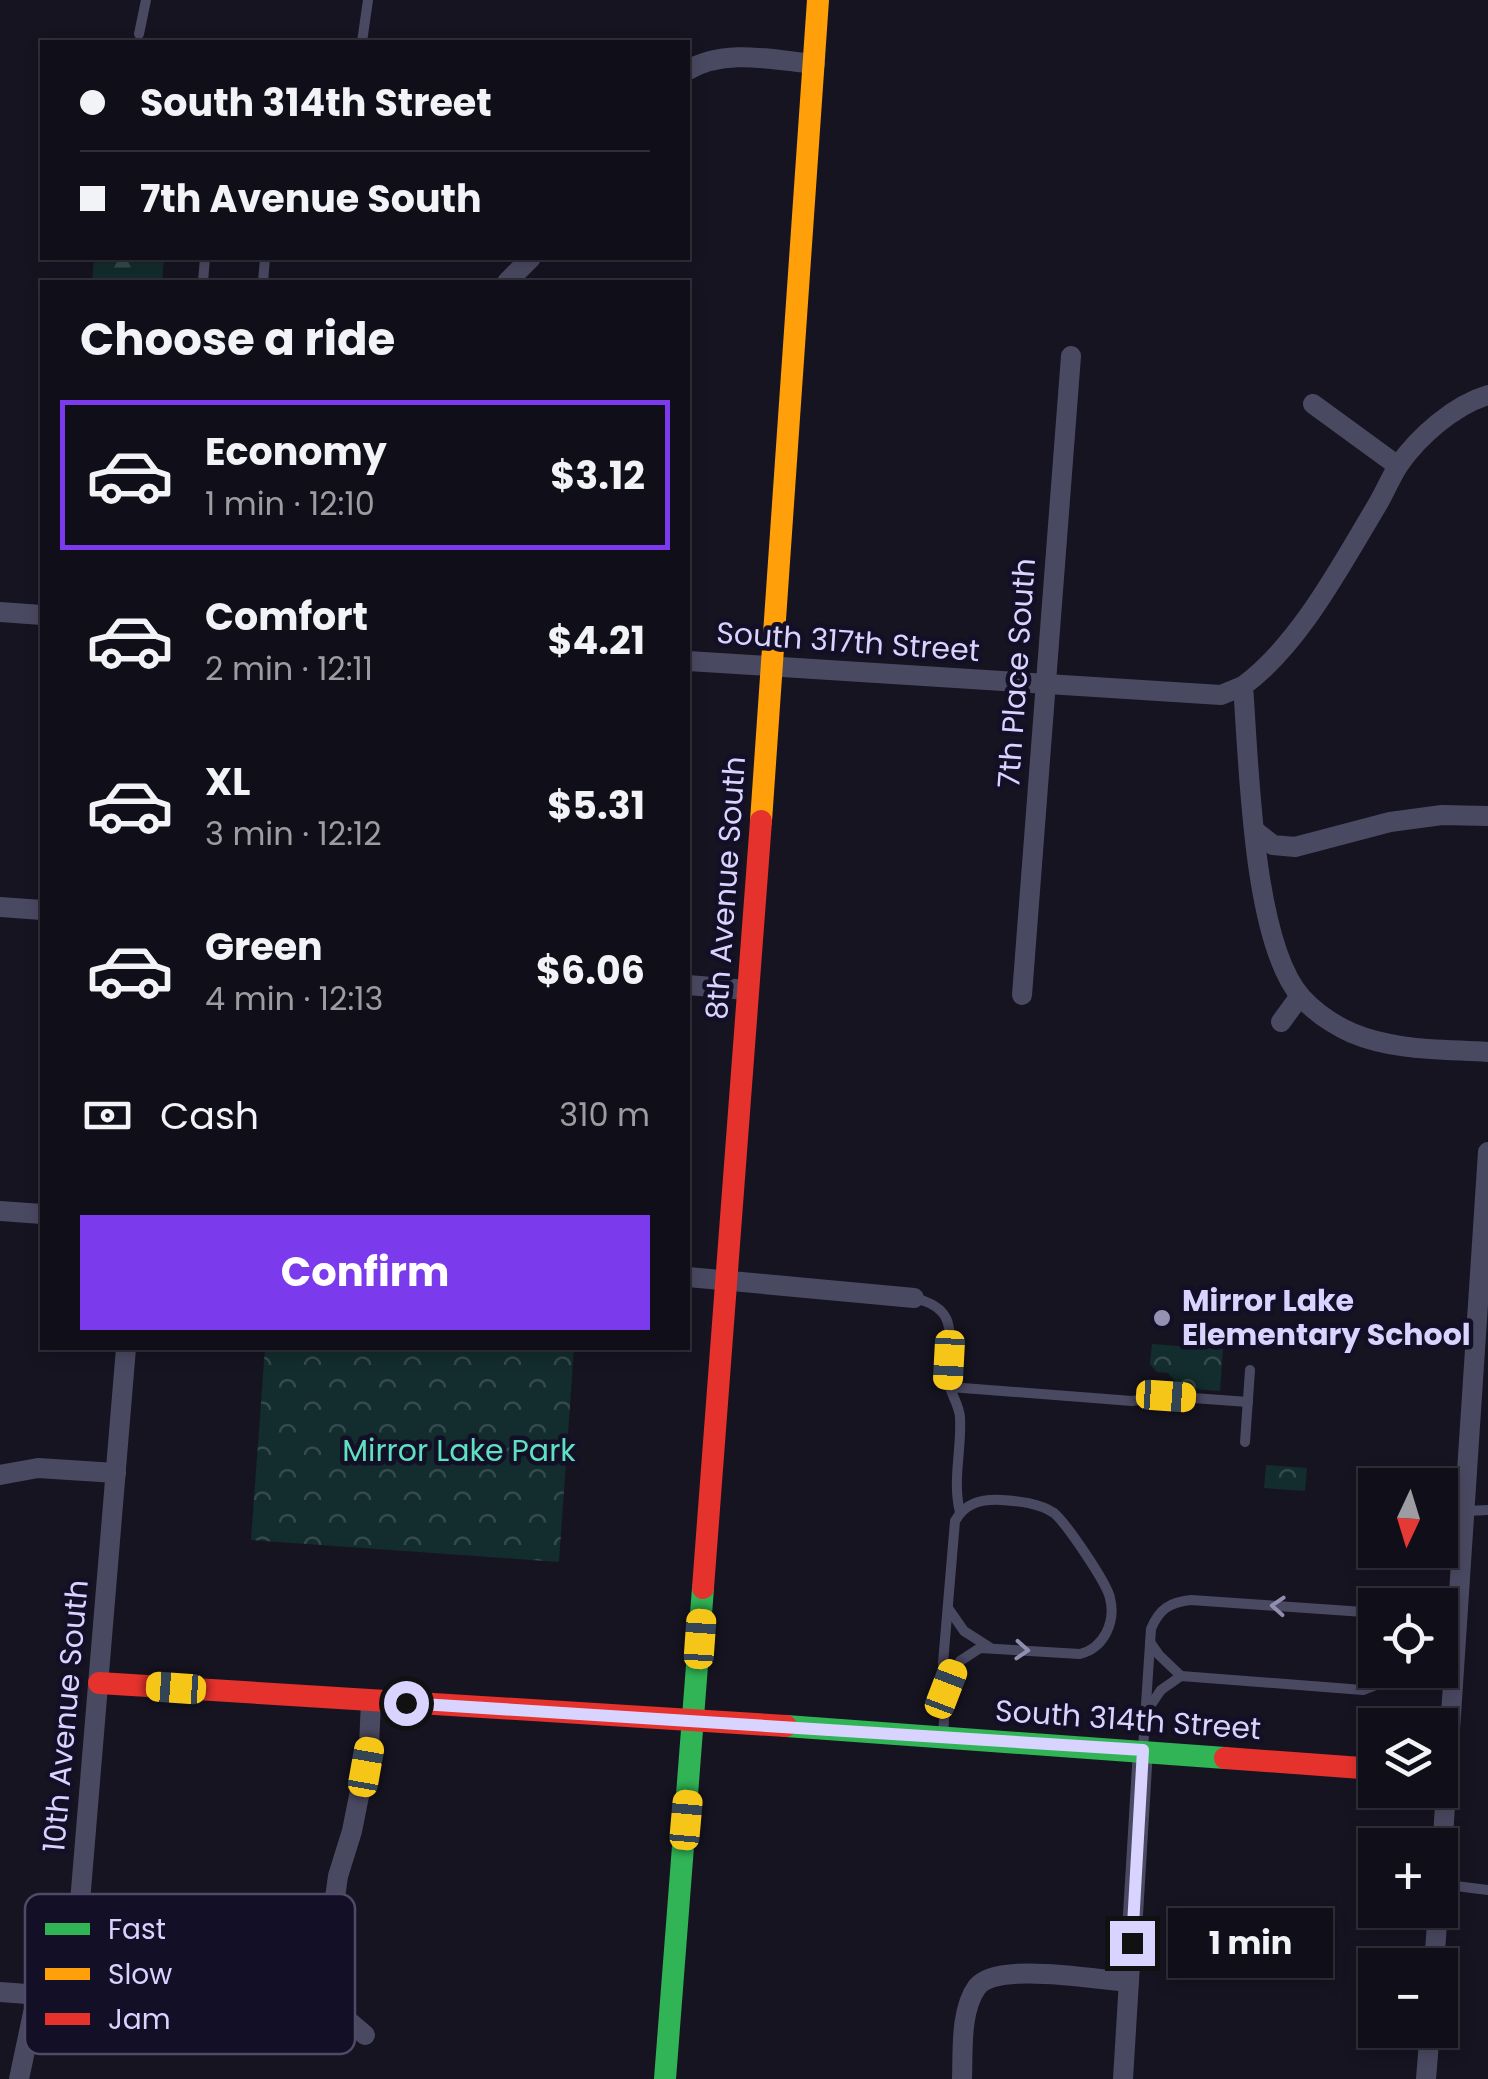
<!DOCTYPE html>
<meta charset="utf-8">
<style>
body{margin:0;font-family:Poppins,sans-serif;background:#1e1d26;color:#f1f3f6;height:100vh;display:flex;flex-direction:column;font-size:38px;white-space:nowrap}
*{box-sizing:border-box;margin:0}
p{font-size:32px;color:#9c9ca2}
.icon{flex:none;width:55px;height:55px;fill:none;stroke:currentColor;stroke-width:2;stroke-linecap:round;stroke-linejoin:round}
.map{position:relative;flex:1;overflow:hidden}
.drawer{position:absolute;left:40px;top:280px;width:650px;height:1070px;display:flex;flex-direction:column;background:#100f19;border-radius:0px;box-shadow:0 5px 15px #0003,0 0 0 2px #302f38}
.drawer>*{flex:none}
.guide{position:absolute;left:40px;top:40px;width:650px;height:220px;border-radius:0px;box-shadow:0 5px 15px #0003,0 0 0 2px #302f38;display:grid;align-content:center;height:220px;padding:0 40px;background:#100f19}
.needle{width:65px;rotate:184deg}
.fabs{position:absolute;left:1358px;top:1468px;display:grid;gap:20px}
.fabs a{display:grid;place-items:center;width:100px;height:100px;border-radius:0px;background:#100f19;box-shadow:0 5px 15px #0003,0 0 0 2px #302f38;font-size:50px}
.end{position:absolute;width:45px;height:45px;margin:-22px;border:12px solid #d9d4ff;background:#111;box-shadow:0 0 0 5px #111}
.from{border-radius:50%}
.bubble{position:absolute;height:70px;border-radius:0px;background:#100f19;box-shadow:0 5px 15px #0003,0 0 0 2px #302f38;font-size:32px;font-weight:700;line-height:70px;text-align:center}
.car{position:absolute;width:30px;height:60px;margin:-30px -15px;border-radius:12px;box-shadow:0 0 8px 2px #0007;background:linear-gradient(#f5c518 24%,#345 0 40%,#f5c518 0 76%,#345 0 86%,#f5c518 0)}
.guide b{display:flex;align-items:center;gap:35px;height:95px;font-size:38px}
.guide b+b{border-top:2px solid #302f38}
.guide i{width:25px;height:25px;background:#f1f3f6}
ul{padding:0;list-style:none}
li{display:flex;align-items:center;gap:30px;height:150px;margin:0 20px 15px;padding:0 20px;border:5px solid transparent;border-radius:0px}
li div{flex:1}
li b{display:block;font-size:38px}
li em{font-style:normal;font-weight:700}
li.active{border-color:#7c3aed}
li>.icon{width:90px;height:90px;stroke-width:1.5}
h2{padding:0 40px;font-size:45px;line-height:120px}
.pay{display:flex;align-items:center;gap:25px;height:110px;padding:0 40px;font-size:38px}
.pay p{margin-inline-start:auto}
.action{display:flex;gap:20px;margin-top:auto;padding:20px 40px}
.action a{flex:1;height:115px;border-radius:0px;background:#7c3aed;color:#fff;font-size:40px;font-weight:700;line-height:115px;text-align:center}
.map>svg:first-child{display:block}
.forest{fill:url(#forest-firs)}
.park{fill:url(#park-crowns)}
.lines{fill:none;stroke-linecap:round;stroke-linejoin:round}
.lane{stroke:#4a4962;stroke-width:10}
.street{stroke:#4a4962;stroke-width:20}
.fast{stroke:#30b455;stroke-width:22}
.slow{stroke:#ff9f0a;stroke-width:22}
.jam{stroke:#e5322d;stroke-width:22}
.oneway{stroke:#928eb0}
.route{stroke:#d9d4ff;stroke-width:12}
.poi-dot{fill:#9591b1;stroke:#130f26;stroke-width:4}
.labels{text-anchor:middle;stroke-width:9;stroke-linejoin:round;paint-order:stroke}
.street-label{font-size:30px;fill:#d9d4ff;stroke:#130f26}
.poi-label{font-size:30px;font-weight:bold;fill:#d9d4ff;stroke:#130f26;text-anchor:start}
.park-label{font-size:30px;fill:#5fe0c0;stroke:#130f26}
.key{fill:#130f26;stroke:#4e4a67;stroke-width:2.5}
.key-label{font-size:28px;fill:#d9d4ff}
</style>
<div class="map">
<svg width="1488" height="2079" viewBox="0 0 1488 2079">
<defs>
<pattern id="forest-firs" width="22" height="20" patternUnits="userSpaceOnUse" patternTransform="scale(2.5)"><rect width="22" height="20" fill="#132c2d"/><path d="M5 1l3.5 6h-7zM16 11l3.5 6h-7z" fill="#354a4c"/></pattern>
<pattern id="park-crowns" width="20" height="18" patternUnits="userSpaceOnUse" patternTransform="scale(2.5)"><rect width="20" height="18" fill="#132c2d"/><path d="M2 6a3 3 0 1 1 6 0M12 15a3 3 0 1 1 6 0" fill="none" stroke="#354a4c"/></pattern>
</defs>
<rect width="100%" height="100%" fill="#161421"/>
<path class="forest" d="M 94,258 L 164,258 L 162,282 L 92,282 Z"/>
<g class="park">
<path d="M 1152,1344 L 1223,1349 L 1220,1391 L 1181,1388 L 1168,1373 L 1157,1372 L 1150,1364 Z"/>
<path d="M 265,1348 L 574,1348 L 559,1562 L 251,1540 Z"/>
<path d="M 1266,1465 L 1307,1468 L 1305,1491 L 1264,1488 Z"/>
</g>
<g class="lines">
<g class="lane">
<path d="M 139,34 L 146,0"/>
<path d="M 362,42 L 368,0"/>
<path d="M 203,282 L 205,258"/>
<path d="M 263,282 L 265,258"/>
<path d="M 914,1298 C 965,1310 945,1341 948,1380 C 950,1393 959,1404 960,1417 C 962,1449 952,1480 960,1512"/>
<path d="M 950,1387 L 1132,1401 L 1166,1396 L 1248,1402"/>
<path d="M 1245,1442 L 1250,1370"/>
<path d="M 1466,1511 L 1488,1510"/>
<path d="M 948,1608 L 964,1631 L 989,1647"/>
<path d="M 1150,1642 L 1159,1655 L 1181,1676"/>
<path d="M 1146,1712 L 1161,1690 L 1181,1676 L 1363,1690 L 1386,1681 L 1391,1670"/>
<path d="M 943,1735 L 946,1689 L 943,1663 L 955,1521 C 965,1503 981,1499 1001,1500 C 1019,1501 1039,1503 1054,1513 C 1066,1523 1107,1583 1110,1598 C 1116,1622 1104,1648 1080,1654 L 980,1648 L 960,1661 L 946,1689"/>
<path d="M 1143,1749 L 1151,1629 C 1159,1609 1170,1602 1191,1600 L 1364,1612 L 1375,1616"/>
<path d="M 1440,1884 L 1488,1890"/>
</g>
<g class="street">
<path d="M 688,70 C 726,48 772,60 815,64"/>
<path d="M 507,282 L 531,258"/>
<path d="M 1488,395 C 1454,405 1418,437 1398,466 C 1390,479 1384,494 1376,507 C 1340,567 1299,645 1243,686 C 1249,762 1252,943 1302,998 C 1316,1013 1334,1025 1352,1033 C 1394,1051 1444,1049 1488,1052"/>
<path d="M 1313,404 L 1398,466"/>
<path d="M 0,612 L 42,615"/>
<path d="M 688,661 L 1221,695 L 1243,686"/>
<path d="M 1255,831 L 1273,845 L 1295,847 L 1390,822 L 1442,815 L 1488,816"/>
<path d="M 0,907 L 42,910"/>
<path d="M 688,985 L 747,990"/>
<path d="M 1022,995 L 1071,356"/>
<path d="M 1281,1022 L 1300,996"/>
<path d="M 0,1211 L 42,1214"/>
<path d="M 688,1277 L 914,1298"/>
<path d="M 0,1475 L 38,1468 L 116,1473"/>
<path d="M 1440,1882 L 1488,1152"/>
<path d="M 1434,1965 L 1438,1910"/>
<path d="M 0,1992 L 40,1995"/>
<path d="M 365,2035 L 345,2018 L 329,1982 L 330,1934 L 338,1876 L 352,1831 L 369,1746 L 371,1701"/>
<path d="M 19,2079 L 33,2013 L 69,1942 L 80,1902 L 126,1348"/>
<path d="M 962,2079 C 963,2052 960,2010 977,1987 C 996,1961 1098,1980 1129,1982"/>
<path d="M 1123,2079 L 1143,1750"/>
<path d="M 1426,2079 L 1430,2030"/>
</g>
<g class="fast">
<path d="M 786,1726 L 1225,1758"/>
<path d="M 665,2079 L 703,1588"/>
</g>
<path class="slow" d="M 761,821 L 818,0"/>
<g class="jam">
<path d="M 703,1588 L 761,821"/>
<path d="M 99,1683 L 786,1726"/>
<path d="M 1225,1758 L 1375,1769"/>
</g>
</g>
<defs><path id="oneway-chevron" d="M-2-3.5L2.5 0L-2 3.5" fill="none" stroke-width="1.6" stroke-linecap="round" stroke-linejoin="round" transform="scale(2.5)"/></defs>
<g class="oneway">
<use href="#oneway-chevron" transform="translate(1278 1606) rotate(-176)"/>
<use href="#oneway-chevron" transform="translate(1022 1650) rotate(4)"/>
</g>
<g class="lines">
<path class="route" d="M 406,1703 L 1143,1750 L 1132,1943"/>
</g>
<circle class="poi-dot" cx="1162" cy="1318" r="10"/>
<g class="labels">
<g class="street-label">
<text transform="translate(848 642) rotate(4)" y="10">South 317th Street</text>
<text transform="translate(1017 673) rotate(-86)" y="10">7th Place South</text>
<text transform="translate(726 888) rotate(-86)" y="10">8th Avenue South</text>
<text transform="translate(66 1716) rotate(-85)" y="10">10th Avenue South</text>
<text transform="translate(1128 1720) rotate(4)" y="10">South 314th Street</text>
</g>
<g class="poi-label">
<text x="1182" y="1311">Mirror Lake<tspan x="1182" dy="34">Elementary School</tspan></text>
</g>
<g class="park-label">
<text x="459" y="1461">Mirror Lake Park</text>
</g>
</g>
<rect x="25" y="1894" width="330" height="160" rx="15" class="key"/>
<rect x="45" y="1923" width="45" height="12" fill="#30b455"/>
<rect x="45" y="1968" width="45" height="12" fill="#ff9f0a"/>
<rect x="45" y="2013" width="45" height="12" fill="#e5322d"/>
<g class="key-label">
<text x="108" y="1939">Fast</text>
<text x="108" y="1984">Slow</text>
<text x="108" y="2029">Jam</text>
</g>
</svg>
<div class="fabs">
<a><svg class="needle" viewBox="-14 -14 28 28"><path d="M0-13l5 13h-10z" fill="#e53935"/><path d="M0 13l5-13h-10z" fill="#9c9ca2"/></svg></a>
<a><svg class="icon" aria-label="locate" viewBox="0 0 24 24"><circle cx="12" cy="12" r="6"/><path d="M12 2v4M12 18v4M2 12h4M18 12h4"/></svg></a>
<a><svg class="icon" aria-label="layers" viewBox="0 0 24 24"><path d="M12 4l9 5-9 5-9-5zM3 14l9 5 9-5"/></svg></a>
<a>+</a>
<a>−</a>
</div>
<i class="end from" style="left:406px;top:1703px"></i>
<i class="end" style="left:1132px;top:1943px"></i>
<div class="bubble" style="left:1168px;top:1908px;width:165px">1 min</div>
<i class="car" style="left:949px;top:1360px;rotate:183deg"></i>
<i class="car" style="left:1166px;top:1396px;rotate:94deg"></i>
<i class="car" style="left:700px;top:1639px;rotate:4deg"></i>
<i class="car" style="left:176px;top:1688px;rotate:274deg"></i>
<i class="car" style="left:946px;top:1689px;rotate:21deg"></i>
<i class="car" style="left:366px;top:1767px;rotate:10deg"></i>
<i class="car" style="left:686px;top:1820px;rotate:5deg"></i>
<div class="guide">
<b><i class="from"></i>South 314th Street</b>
<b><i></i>7th Avenue South</b>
</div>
<section class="drawer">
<h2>Choose a ride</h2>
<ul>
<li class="active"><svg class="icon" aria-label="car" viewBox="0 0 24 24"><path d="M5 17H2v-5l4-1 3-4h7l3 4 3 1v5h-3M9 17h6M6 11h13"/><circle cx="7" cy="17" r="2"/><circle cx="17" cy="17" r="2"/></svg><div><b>Economy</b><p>1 min · 12:10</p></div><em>$3.12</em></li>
<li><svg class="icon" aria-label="car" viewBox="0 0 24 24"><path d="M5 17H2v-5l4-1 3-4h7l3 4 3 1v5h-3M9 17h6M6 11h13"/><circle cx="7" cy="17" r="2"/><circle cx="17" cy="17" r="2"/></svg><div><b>Comfort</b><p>2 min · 12:11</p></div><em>$4.21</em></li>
<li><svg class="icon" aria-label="car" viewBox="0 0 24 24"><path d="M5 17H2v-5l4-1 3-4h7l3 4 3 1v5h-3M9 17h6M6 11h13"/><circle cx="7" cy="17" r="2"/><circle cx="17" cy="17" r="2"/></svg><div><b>XL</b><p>3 min · 12:12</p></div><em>$5.31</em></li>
<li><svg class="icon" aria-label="car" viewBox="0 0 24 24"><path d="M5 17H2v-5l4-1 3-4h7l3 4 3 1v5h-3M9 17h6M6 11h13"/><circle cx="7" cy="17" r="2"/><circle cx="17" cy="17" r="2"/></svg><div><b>Green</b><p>4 min · 12:13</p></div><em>$6.06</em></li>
</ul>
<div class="pay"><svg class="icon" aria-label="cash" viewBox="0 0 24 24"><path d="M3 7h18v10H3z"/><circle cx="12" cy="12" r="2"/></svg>Cash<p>310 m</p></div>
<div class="action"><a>Confirm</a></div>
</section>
</div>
